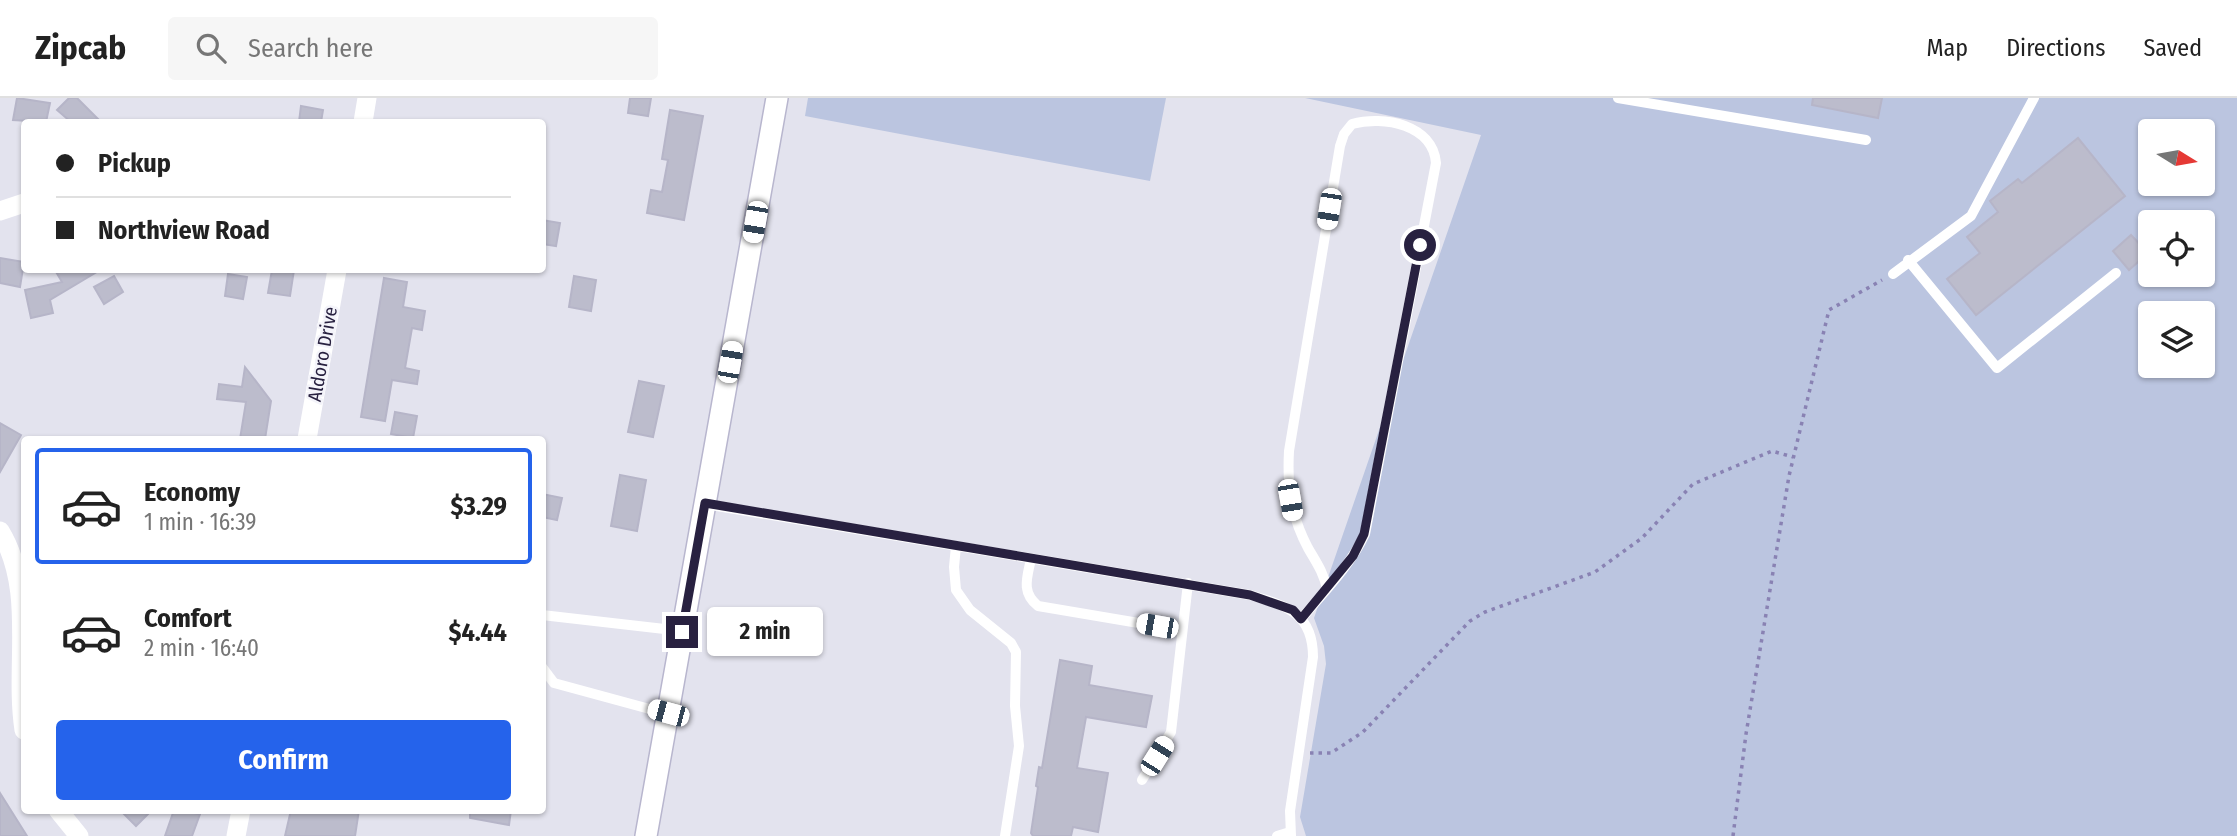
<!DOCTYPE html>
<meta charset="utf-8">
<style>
body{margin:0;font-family:"Fira Sans Condensed",sans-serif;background:#f6f6f6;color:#222;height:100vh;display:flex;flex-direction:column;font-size:26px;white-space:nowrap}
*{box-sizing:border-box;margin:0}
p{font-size:23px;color:#767676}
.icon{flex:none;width:38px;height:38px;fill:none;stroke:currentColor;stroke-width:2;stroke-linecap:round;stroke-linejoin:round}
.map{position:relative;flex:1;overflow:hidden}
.drawer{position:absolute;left:21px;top:338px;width:525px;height:378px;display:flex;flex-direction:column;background:#fff;border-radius:7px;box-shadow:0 2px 5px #0004}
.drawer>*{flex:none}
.guide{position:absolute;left:21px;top:21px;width:525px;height:154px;border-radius:7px;box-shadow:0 2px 5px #0004;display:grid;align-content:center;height:154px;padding:0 35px;background:#fff}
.needle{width:46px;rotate:101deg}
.fabs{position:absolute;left:2138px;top:21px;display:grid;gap:14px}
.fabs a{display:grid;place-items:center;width:77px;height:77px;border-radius:7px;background:#fff;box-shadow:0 2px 5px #0004;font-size:35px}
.end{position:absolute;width:32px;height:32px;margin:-16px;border:9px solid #282140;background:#fff;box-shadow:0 0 0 4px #fff}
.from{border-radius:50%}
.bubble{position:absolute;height:49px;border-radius:7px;background:#fff;box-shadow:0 2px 5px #0004;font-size:23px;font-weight:700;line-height:49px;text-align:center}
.car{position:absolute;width:21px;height:42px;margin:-21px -10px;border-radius:9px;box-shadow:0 0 5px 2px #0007;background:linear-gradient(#fff 24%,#345 0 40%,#fff 0 76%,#345 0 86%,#fff 0)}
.guide b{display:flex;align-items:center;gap:24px;height:66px;font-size:26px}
.guide b+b{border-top:2px solid #e0e0e0}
.guide i{width:18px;height:18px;background:#222}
ul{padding:12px 0 0;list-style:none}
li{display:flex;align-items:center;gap:21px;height:116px;margin:0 14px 10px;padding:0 21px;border:4px solid transparent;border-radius:7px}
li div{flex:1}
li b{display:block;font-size:26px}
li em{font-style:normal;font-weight:700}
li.active{border-color:#2563eb}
li>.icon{width:63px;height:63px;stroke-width:1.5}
.cta{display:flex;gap:14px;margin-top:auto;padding:14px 35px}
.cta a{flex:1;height:80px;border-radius:7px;background:#2563eb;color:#fff;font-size:28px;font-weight:700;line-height:80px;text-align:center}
header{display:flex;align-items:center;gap:42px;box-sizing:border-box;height:98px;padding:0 35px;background:#fff;border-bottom:2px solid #e0e0e0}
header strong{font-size:33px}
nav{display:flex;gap:38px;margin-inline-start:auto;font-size:24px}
.search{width:490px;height:63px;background:#f6f6f6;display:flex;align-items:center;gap:18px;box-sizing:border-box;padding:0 24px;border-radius:7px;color:#767676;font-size:26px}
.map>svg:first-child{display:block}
.green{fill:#bbc5e0;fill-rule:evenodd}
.building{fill:#bcbccc;stroke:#b6b5c8;stroke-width:2}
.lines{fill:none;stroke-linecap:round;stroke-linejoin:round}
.secondary-casing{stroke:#b8b6ce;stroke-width:24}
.path{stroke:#8982b3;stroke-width:3.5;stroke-dasharray:3.5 5;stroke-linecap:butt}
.lane{stroke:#fff;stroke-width:10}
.street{stroke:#fff;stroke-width:19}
.secondary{stroke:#fff;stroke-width:21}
.route{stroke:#282140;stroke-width:9}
.labels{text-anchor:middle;stroke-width:5;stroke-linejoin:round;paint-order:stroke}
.street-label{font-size:19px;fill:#282140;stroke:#f4f4fa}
</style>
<header>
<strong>Zipcab</strong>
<div class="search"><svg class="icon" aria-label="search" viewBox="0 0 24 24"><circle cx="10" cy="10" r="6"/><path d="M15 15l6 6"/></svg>Search here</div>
<nav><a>Map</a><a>Directions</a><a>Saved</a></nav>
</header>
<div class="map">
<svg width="2237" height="738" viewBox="0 0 2237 738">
<rect width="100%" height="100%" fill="#e3e3ee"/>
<g class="green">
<path d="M 808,0 L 1166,0 L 1150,83 L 805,18 Z"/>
<path d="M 1305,0 L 2237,0 L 2237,738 L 1306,738 L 1300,719 L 1326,566 L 1324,548 L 1314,520 L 1481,37 ZM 2151,33 L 2203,33 L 2203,86 L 2151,86 ZM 2151,124 L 2203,124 L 2203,177 L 2151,177 ZM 2151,215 L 2203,215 L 2203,268 L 2151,268 Z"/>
</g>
<g class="building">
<path d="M 17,0 L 50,5 L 46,24 L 13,22 Z"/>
<path d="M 69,0 L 77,0 L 101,24 L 71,24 L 57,12 Z"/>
<path d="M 630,0 L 651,0 L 648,18 L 628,15 Z"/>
<path d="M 1813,0 L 1882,0 L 1878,20 L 1812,7 Z"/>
<path d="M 301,8 L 323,12 L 321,24 L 299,24 Z"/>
<path d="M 670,12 L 703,18 L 684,122 L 647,115 L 651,92 L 662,94 L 668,62 L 662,61 Z"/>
<path d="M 2078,40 L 2125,98 L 1976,217 L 1947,181 L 1980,155 L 1967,139 L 1998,114 L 1990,103 L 2018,81 L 2022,85 Z"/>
<path d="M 542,122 L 560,125 L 556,148 L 542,146 Z"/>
<path d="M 2131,137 L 2148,155 L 2129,172 L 2113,153 Z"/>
<path d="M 0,160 L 24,164 L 20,189 L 0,185 Z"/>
<path d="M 55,172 L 100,172 L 50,202 L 53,215 L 31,220 L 25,192 L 62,184 Z"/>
<path d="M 272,172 L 294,172 L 290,198 L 268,195 Z"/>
<path d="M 228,176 L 247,179 L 243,201 L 225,198 Z"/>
<path d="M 114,178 L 123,194 L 104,206 L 94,189 Z"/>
<path d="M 574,178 L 596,182 L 591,213 L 569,209 Z"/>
<path d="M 384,180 L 407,184 L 403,209 L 425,213 L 422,232 L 412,230 L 405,270 L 419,273 L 417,286 L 392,282 L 385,323 L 361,319 Z"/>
<path d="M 245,269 L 271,303 L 265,341 L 240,341 L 246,304 L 217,301 L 219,286 L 242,289 Z"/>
<path d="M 639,283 L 664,288 L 653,339 L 628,334 Z"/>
<path d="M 395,314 L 417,318 L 413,340 L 391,336 Z"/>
<path d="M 0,325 L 21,337 L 0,374 Z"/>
<path d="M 620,377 L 646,382 L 637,433 L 611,428 Z"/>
<path d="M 542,396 L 562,400 L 557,422 L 542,419 Z"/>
<path d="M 1060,562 L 1092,568 L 1089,587 L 1152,598 L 1146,629 L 1086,619 L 1077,670 L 1108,675 L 1098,734 L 1073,729 L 1071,738 L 1033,738 L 1031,735 L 1038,689 L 1036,688 L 1039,669 L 1042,670 Z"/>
<path d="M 0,695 L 27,738 L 0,738 Z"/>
<path d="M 120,712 L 152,712 L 136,728 Z"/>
<path d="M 174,712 L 200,716 L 192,738 L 165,738 Z"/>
<path d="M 291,712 L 359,712 L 355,738 L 285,738 Z"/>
<path d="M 470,712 L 511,712 L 509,727 L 470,720 Z"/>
</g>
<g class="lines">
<g class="secondary-casing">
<path id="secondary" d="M 646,738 L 777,0"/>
</g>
<g class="path">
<path d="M 1310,655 L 1331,655 L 1363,634 L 1470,523 L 1485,514 L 1595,474 L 1642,440 L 1693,386 L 1772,353 L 1793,359"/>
<path d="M 1733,738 L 1746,636 L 1789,378 L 1829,212 L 1882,182"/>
</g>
<g class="lane">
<path d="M 1618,0 L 1866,42"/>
<path d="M 1908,162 L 1997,270 L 2116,175"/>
<path d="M 1893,176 L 1971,118 L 2034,0"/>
<path d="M 705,406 L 1250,497 C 1287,508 1313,515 1313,559 L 1290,713 L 1291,738"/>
<path d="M 956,448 L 954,469 L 956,492 L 970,512 L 1011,545 L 1016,554 L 1015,608 L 1019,648 L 1005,738"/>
<path d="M 1031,461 C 1027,480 1021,494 1038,508 L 1180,532"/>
<path d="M 542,517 L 682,533"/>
<path d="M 1301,521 C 1324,494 1350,468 1365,436 L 1436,65 C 1433,27 1384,17 1352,26 L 1344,36 L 1340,48 L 1289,353 C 1287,389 1291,418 1308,450 C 1316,464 1324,475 1327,491"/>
<path d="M 542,569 L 554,585 L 668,616"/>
<path d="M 1142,682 L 1171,634 L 1188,485"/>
<path d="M 1277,738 L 1290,734"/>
</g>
<g class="street">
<path d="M 363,24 L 367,0"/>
<path d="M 0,113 L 24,105"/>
<path d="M 307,341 L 337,172"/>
<path d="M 0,433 C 36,492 14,567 24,632"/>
<path d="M 58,712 L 79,738"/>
<path d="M 236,738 L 241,712"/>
</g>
<use href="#secondary" class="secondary"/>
</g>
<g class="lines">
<path class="route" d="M 682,534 L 705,405 L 1250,497 L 1293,512 L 1301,521 L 1353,458 L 1364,436 L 1420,147"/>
</g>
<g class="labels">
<g class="street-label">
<text transform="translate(322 256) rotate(-80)" y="7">Aldoro Drive</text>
</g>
</g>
</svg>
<div class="fabs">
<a><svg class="needle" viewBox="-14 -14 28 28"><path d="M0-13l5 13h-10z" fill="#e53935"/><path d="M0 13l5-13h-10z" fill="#767676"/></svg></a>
<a><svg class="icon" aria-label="locate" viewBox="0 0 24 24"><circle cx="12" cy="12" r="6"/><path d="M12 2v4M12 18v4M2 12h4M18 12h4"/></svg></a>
<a><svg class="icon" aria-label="layers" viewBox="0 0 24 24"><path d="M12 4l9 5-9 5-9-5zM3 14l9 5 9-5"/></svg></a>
</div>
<i class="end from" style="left:1420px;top:147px"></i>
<i class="end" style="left:682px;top:534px"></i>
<div class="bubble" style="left:707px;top:509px;width:116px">2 min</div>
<i class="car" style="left:1329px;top:111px;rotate:189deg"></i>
<i class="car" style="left:755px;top:124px;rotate:190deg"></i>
<i class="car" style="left:730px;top:264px;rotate:10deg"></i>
<i class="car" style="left:1290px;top:402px;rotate:170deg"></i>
<i class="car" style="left:1157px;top:528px;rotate:280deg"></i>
<i class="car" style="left:668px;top:615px;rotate:285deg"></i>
<i class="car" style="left:1157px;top:658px;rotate:32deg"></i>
<div class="guide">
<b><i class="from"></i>Pickup</b>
<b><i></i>Northview Road</b>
</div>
<section class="drawer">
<ul>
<li class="active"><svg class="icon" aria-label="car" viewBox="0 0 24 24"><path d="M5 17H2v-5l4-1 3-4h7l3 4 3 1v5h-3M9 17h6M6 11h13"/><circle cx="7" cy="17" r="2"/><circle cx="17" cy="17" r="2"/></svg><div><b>Economy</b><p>1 min · 16:39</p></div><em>$3.29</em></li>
<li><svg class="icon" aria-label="car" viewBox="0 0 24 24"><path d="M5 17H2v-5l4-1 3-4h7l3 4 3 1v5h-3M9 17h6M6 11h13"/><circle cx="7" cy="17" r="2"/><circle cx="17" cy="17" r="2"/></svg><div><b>Comfort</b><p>2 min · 16:40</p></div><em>$4.44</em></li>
</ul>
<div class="cta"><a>Confirm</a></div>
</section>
</div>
